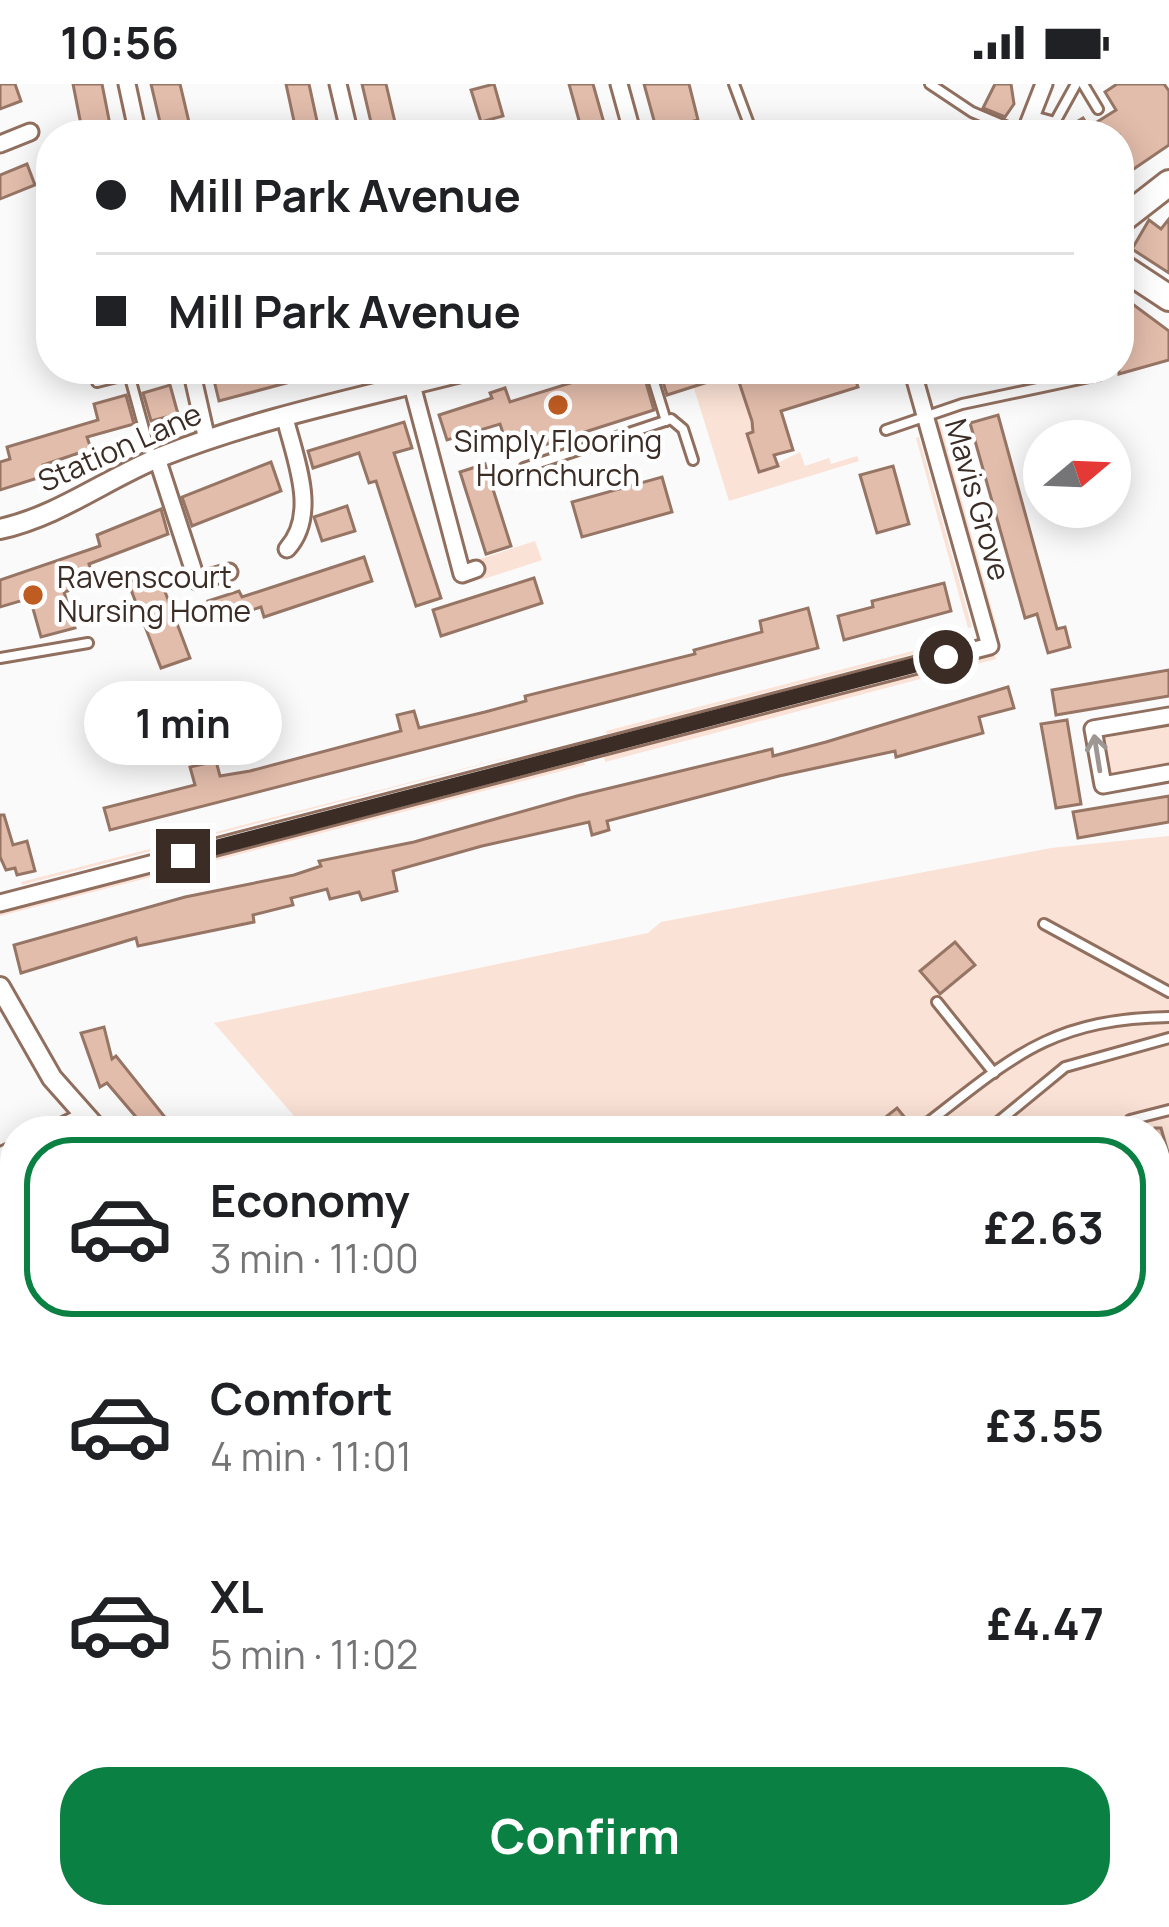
<!DOCTYPE html>
<meta charset="utf-8">
<style>
body{margin:0;font-family:Manrope,sans-serif;background:#f6f6f6;color:#202124;height:100vh;display:flex;flex-direction:column;font-size:45px;white-space:nowrap}
*{box-sizing:border-box;margin:0}
p{font-size:39px;color:#757577}
.icon{flex:none;width:66px;height:66px;fill:none;stroke:currentColor;stroke-width:2;stroke-linecap:round;stroke-linejoin:round}
.map{position:relative;flex:1;overflow:hidden}
.panel{position:absolute;left:0px;top:1032px;width:1170px;height:813px;display:flex;flex-direction:column;background:#fff;border-radius:48px 48px 0 0;box-shadow:0 6px 30px #0003}
.panel>*{flex:none}
.guide{position:absolute;left:36px;top:36px;width:1098px;height:264px;border-radius:48px;box-shadow:0 6px 30px #0003;display:grid;align-content:center;height:264px;padding:0 60px;background:#fff}
.needle{width:78px;rotate:71deg}
.buttons{position:absolute;left:1023px;top:336px;display:grid;gap:24px}
.buttons a{display:grid;place-items:center;width:108px;height:108px;border-radius:50%;background:#fff;box-shadow:0 6px 30px #0003;font-size:60px}
.end{position:absolute;width:54px;height:54px;margin:-27px;border:15px solid #3b2d26;background:#fff;box-shadow:0 0 0 6px #fff}
.from{border-radius:50%}
.bubble{position:absolute;height:84px;border-radius:42px;background:#fff;box-shadow:0 6px 30px #0003;font-size:39px;font-weight:700;line-height:84px;text-align:center}
.guide b{display:flex;align-items:center;gap:42px;height:114px;font-size:45px}
.guide b+b{border-top:3px solid #e0e0e0}
.guide i{width:30px;height:30px;background:#202124}
ul{padding:21px 0 0;list-style:none}
li{display:flex;align-items:center;gap:36px;height:180px;margin:0 24px 18px;padding:0 36px;border:6px solid transparent;border-radius:48px}
li div{flex:1}
li b{display:block;font-size:45px}
li em{font-style:normal;font-weight:700}
li.current{border-color:#0b8043}
li>.icon{width:108px;height:108px;stroke-width:1.5}
.button{display:flex;gap:24px;margin-top:auto;padding:24px 60px}
.button a{flex:1;height:138px;border-radius:48px;background:#0b8043;color:#fff;font-size:48px;font-weight:700;line-height:138px;text-align:center}
.status{display:flex;justify-content:space-between;align-items:center;height:84px;padding:0 60px;background:#fff;direction:ltr}
.status svg{height:33px;fill:currentColor}
.map>svg:first-child{display:block}
.green{fill:#fbe2d6}
.building{fill:#e3bdac;stroke:#977565;stroke-width:3}
.lines{fill:none;stroke-linecap:round;stroke-linejoin:round}
.service-casing{stroke:#916f5f;stroke-width:14}
.minor-casing{stroke:#916f5f;stroke-width:21}
.tertiary-casing{stroke:#916f5f;stroke-width:24}
.primary-casing{stroke:#916f5f;stroke-width:30}
.service{stroke:#fff;stroke-width:8}
.minor{stroke:#fff;stroke-width:15}
.tertiary{stroke:#fff;stroke-width:18}
.primary{stroke:#fff;stroke-width:24}
.rail-casing{stroke:#7b716d;stroke-width:9}
.rail{stroke:#fff;stroke-width:4.5;stroke-dasharray:14;stroke-linecap:butt}
.oneway{stroke:#9d9692}
.route{stroke:#3b2d26;stroke-width:15}
.poi-dot{fill:#bf5c22;stroke:#fff;stroke-width:4.5}
.labels{text-anchor:middle;stroke-width:9;stroke-linejoin:round;paint-order:stroke}
.poi-label{font-size:30px;fill:#3b2d26;stroke:#fff}
.street-label{font-size:30px;fill:#3b2d26;stroke:#fff}
</style>
<div class="status"><b>10:56</b><svg viewBox="0 0 49 12"><path d="M0 12V9h3v3zM5 12V6h3v6zM10 12V3h3v9zM15 12V0h3v12zM26 1h20v11H26zM47 4h2v5h-2z"/></svg></div>
<div class="map">
<svg width="1169" height="1843" viewBox="0 0 1169 1843">
<rect width="100%" height="100%" fill="#fafafa"/>
<g class="green">
<path d="M 688,285 L 704,290 L 707,299 L 737,290 L 747,321 L 758,335 L 750,338 L 753,348 L 747,351 L 759,388 L 800,368 L 805,382 L 829,374 L 831,380 L 857,372 L 859,377 L 729,417 Z"/>
<path d="M 940,337 L 998,547 L 994,548 L 936,339 Z"/>
<path d="M 919,353 L 972,543 L 968,544 L 916,354 Z"/>
<path d="M 535,457 L 542,476 L 481,496 L 474,477 Z"/>
<path d="M 966,553 L 967,556 L 607,650 L 606,647 Z"/>
<path d="M 994,569 L 996,575 L 605,678 L 604,672 Z"/>
<path d="M 1169,638 L 1169,681 L 1107,694 L 1099,650 Z"/>
<path d="M 579,655 L 22,801 L 21,798 Z"/>
<path d="M 584,678 L 585,681 L 0,832 L 0,828 Z"/>
<path d="M 1169,752 L 1169,1272 L 1155,1275 L 1155,1047 L 307,1047 L 214,939 L 648,849 L 661,838 L 1051,764 Z"/>
<path d="M 1155,1354 L 1169,1493 L 1155,1497 Z"/>
<path d="M 0,1606 L 15,1625 L 15,1661 L 0,1643 Z"/>
<path d="M 1155,1635 L 1169,1635 L 1169,1725 L 1155,1726 Z"/>
<path d="M 171,1830 L 213,1830 L 226,1843 L 184,1843 Z"/>
<path d="M 666,1830 L 706,1830 L 687,1843 L 631,1843 Z"/>
</g>
<g class="building">
<path d="M 0,0 L 15,0 L 21,17 L 0,25 Z"/>
<path d="M 73,0 L 102,0 L 112,51 L 83,51 Z"/>
<path d="M 151,0 L 180,0 L 192,51 L 163,51 Z"/>
<path d="M 286,0 L 309,0 L 320,51 L 297,51 Z"/>
<path d="M 362,0 L 386,0 L 398,51 L 374,51 Z"/>
<path d="M 494,0 L 503,32 L 481,38 L 471,6 Z"/>
<path d="M 569,0 L 593,0 L 606,46 L 583,51 Z"/>
<path d="M 644,0 L 689,0 L 698,36 L 678,41 L 681,51 L 658,51 Z"/>
<path d="M 995,0 L 1011,0 L 1014,20 L 1005,33 L 983,24 Z"/>
<path d="M 1117,0 L 1164,0 L 1169,7 L 1169,61 L 1119,95 L 1119,51 L 1055,51 L 1083,34 L 1089,43 L 1116,26 L 1105,8 Z"/>
<path d="M 27,80 L 35,101 L 0,115 L 0,91 Z"/>
<path d="M 1169,135 L 1169,189 L 1132,165 L 1149,136 L 1161,145 Z"/>
<path d="M 1119,210 L 1169,247 L 1169,276 L 1119,290 Z"/>
<path d="M 240,285 L 320,285 L 320,290 L 219,317 L 213,292 Z"/>
<path d="M 615,285 L 642,285 L 654,326 L 522,368 L 517,351 L 505,355 L 500,340 L 447,356 L 439,331 L 492,314 L 490,309 L 505,304 L 510,318 Z"/>
<path d="M 659,285 L 852,285 L 858,303 L 781,327 L 793,366 L 774,371 L 778,382 L 759,388 L 747,350 L 753,348 L 752,337 L 736,289 L 667,311 Z"/>
<path d="M 170,301 L 178,330 L 151,337 L 143,309 Z"/>
<path d="M 126,311 L 134,340 L 87,353 L 91,365 L 43,381 L 47,391 L 0,406 L 0,378 L 10,375 L 7,363 L 98,336 L 94,320 Z"/>
<path d="M 998,331 L 1057,545 L 1065,543 L 1070,563 L 1048,569 L 1037,530 L 1025,534 L 970,339 Z"/>
<path d="M 404,338 L 412,364 L 394,369 L 441,514 L 416,522 L 376,397 L 369,399 L 359,369 L 313,384 L 308,367 Z"/>
<path d="M 271,378 L 281,407 L 192,442 L 182,413 Z"/>
<path d="M 485,380 L 511,462 L 486,470 L 460,388 Z"/>
<path d="M 893,382 L 909,440 L 877,449 L 860,391 Z"/>
<path d="M 662,393 L 672,428 L 582,453 L 572,418 Z"/>
<path d="M 347,422 L 355,447 L 322,457 L 314,433 Z"/>
<path d="M 161,425 L 168,450 L 89,480 L 95,499 L 64,508 L 75,544 L 41,553 L 30,514 L 0,523 L 0,496 L 100,462 L 97,451 Z"/>
<path d="M 364,473 L 372,497 L 264,533 L 261,523 L 215,538 L 208,517 L 239,507 L 242,513 Z"/>
<path d="M 158,489 L 190,574 L 161,584 L 128,498 Z"/>
<path d="M 534,494 L 542,519 L 441,552 L 433,526 Z"/>
<path d="M 944,499 L 951,527 L 844,556 L 838,532 L 873,523 L 872,517 Z"/>
<path d="M 808,524 L 818,564 L 110,746 L 104,724 L 195,701 L 190,683 L 216,677 L 220,692 L 250,687 L 401,647 L 397,631 L 414,627 L 419,644 L 485,628 L 526,617 L 525,612 L 695,570 L 694,566 L 762,548 L 760,537 Z"/>
<path d="M 1169,586 L 1169,612 L 1056,631 L 1052,606 Z"/>
<path d="M 1008,603 L 1014,624 L 979,633 L 983,649 L 896,673 L 895,667 L 779,692 L 607,737 L 609,746 L 592,751 L 589,738 L 482,762 L 393,787 L 397,807 L 362,816 L 359,808 L 330,815 L 327,805 L 291,814 L 293,821 L 253,831 L 254,838 L 138,862 L 136,854 L 21,889 L 14,861 L 185,813 L 294,791 L 321,782 L 319,777 L 414,758 L 577,712 L 772,665 L 773,672 L 826,658 Z"/>
<path d="M 1067,636 L 1081,720 L 1056,724 L 1041,640 Z"/>
<path d="M 1169,712 L 1169,738 L 1078,754 L 1073,728 Z"/>
<path d="M 0,731 L 4,731 L 13,761 L 27,757 L 35,787 L 17,791 L 15,784 L 6,786 L 0,773 Z"/>
<path d="M 955,858 L 975,881 L 940,910 L 920,887 Z"/>
<path d="M 104,943 L 112,975 L 116,972 L 176,1047 L 148,1047 L 107,999 L 100,1003 L 81,949 Z"/>
<path d="M 897,1024 L 911,1041 L 909,1047 L 868,1047 Z"/>
<path d="M 1155,1044 L 1161,1044 L 1169,1072 L 1169,1108 L 1155,1111 Z"/>
<path d="M 15,1101 L 15,1141 L 0,1112 Z"/>
<path d="M 0,1283 L 15,1302 L 15,1345 L 0,1327 Z"/>
<path d="M 0,1421 L 15,1439 L 15,1484 L 0,1465 Z"/>
<path d="M 457,1830 L 480,1830 L 491,1843 L 468,1843 Z"/>
<path d="M 513,1830 L 552,1830 L 534,1843 L 495,1843 Z"/>
</g>
<g class="lines">
<g class="service-casing">
<g id="service">
<path d="M 734,0 L 753,51"/>
<path d="M 930,0 L 972,28 L 1024,50"/>
<path d="M 1083,0 L 1098,25"/>
<path d="M 1033,32 L 1055,38 L 1076,0"/>
<path d="M 650,285 L 666,337"/>
<path d="M 97,298 L 129,290 L 152,374"/>
<path d="M 886,346 L 962,320 L 1099,291 L 1097,285"/>
<path d="M 524,384 L 671,335 L 683,345 L 693,376"/>
<path d="M 0,574 L 88,559"/>
<path d="M 1044,840 L 1169,908"/>
<path d="M 937,918 L 994,989"/>
<path d="M 1130,1036 L 1169,1026"/>
<path d="M 917,1047 C 1009,977 1046,935 1169,933"/>
<path d="M 987,1047 L 1065,983 L 1169,954"/>
<path d="M 1155,1266 L 1169,1263"/>
<path d="M 1155,1507 L 1169,1504"/>
</g>
</g>
<g class="minor-casing">
<g id="minor">
<path d="M 127,0 L 138,51"/>
<path d="M 338,0 L 350,51"/>
<path d="M 619,0 L 633,51"/>
<path d="M 1024,51 L 1044,0"/>
<path d="M 0,60 L 30,48"/>
<path d="M 191,285 L 207,356"/>
<path d="M 412,301 L 462,490 L 476,485"/>
<path d="M 285,334 C 295,375 319,430 287,465"/>
<path d="M 157,374 L 197,497 L 229,488"/>
<path d="M 1169,632 L 1093,645 L 1103,701 L 1169,689"/>
<path d="M 0,819 L 990,562 L 912,285"/>
<path d="M 53,1047 L 85,1031"/>
<path d="M 0,1072 L 15,1065"/>
<path d="M 0,1377 L 15,1395"/>
<path d="M 703,1843 L 727,1830"/>
</g>
</g>
<g class="tertiary-casing">
<g id="tertiary">
<path d="M 0,445 C 59,432 106,395 160,373 C 260,333 369,312 473,285"/>
<path d="M 0,903 L 52,994 L 99,1047"/>
<path d="M 1155,1739 L 1169,1739"/>
<path d="M 607,1843 L 640,1830"/>
</g>
</g>
<g class="primary-casing">
<g id="primary">
<path d="M 1119,138 L 1169,99"/>
<path d="M 1119,181 L 1169,214"/>
</g>
</g>
<use href="#service" class="service"/>
<use href="#minor" class="minor"/>
<use href="#tertiary" class="tertiary"/>
<use href="#primary" class="primary"/>
<g class="rail-casing">
<g id="rail">
<path d="M 0,1676 L 15,1693"/>
<path d="M 0,1709 L 15,1727"/>
<path d="M 109,1830 L 121,1843"/>
<path d="M 141,1830 L 153,1843"/>
</g>
</g>
<use href="#rail" class="rail"/>
</g>
<defs><path id="oneway-shaft" d="M-6 0H5M1.5-3L5.5 0L1.5 3" fill="none" stroke-width="1.6" stroke-linecap="round" stroke-linejoin="round" transform="scale(3)"/></defs>
<use class="oneway" href="#oneway-shaft" transform="translate(1097 669) rotate(-99)"/>
<g class="lines">
<path class="route" d="M 183,772 L 946,573"/>
</g>
<g class="poi-dot">
<circle cx="558" cy="321" r="12"/>
<circle cx="33" cy="511" r="12"/>
</g>
<g class="labels">
<g class="poi-label">
<text x="558" y="368">Simply Flooring<tspan x="558" dy="34">Hornchurch</tspan></text>
<text x="57" y="504" text-anchor="start">Ravenscourt<tspan x="57" dy="34">Nursing Home</tspan></text>
</g>
<g class="street-label">
<text transform="translate(120 364) rotate(-24)" y="10">Station Lane</text>
<text transform="translate(977 416) rotate(74)" y="10">Mavis Grove</text>
</g>
</g>
</svg>
<div class="buttons">
<a><svg class="needle" viewBox="-14 -14 28 28"><path d="M0-13l5 13h-10z" fill="#e53935"/><path d="M0 13l5-13h-10z" fill="#757577"/></svg></a>
</div>
<i class="end from" style="left:946px;top:573px"></i>
<i class="end" style="left:183px;top:772px"></i>
<div class="bubble" style="left:84px;top:597px;width:198px">1 min</div>
<div class="guide">
<b><i class="from"></i>Mill Park Avenue</b>
<b><i></i>Mill Park Avenue</b>
</div>
<section class="panel">
<ul>
<li class="current"><svg class="icon" aria-label="car" viewBox="0 0 24 24"><path d="M5 17H2v-5l4-1 3-4h7l3 4 3 1v5h-3M9 17h6M6 11h13"/><circle cx="7" cy="17" r="2"/><circle cx="17" cy="17" r="2"/></svg><div><b>Economy</b><p>3 min · 11:00</p></div><em>£2.63</em></li>
<li><svg class="icon" aria-label="car" viewBox="0 0 24 24"><path d="M5 17H2v-5l4-1 3-4h7l3 4 3 1v5h-3M9 17h6M6 11h13"/><circle cx="7" cy="17" r="2"/><circle cx="17" cy="17" r="2"/></svg><div><b>Comfort</b><p>4 min · 11:01</p></div><em>£3.55</em></li>
<li><svg class="icon" aria-label="car" viewBox="0 0 24 24"><path d="M5 17H2v-5l4-1 3-4h7l3 4 3 1v5h-3M9 17h6M6 11h13"/><circle cx="7" cy="17" r="2"/><circle cx="17" cy="17" r="2"/></svg><div><b>XL</b><p>5 min · 11:02</p></div><em>£4.47</em></li>
</ul>
<div class="button"><a>Confirm</a></div>
</section>
</div>
